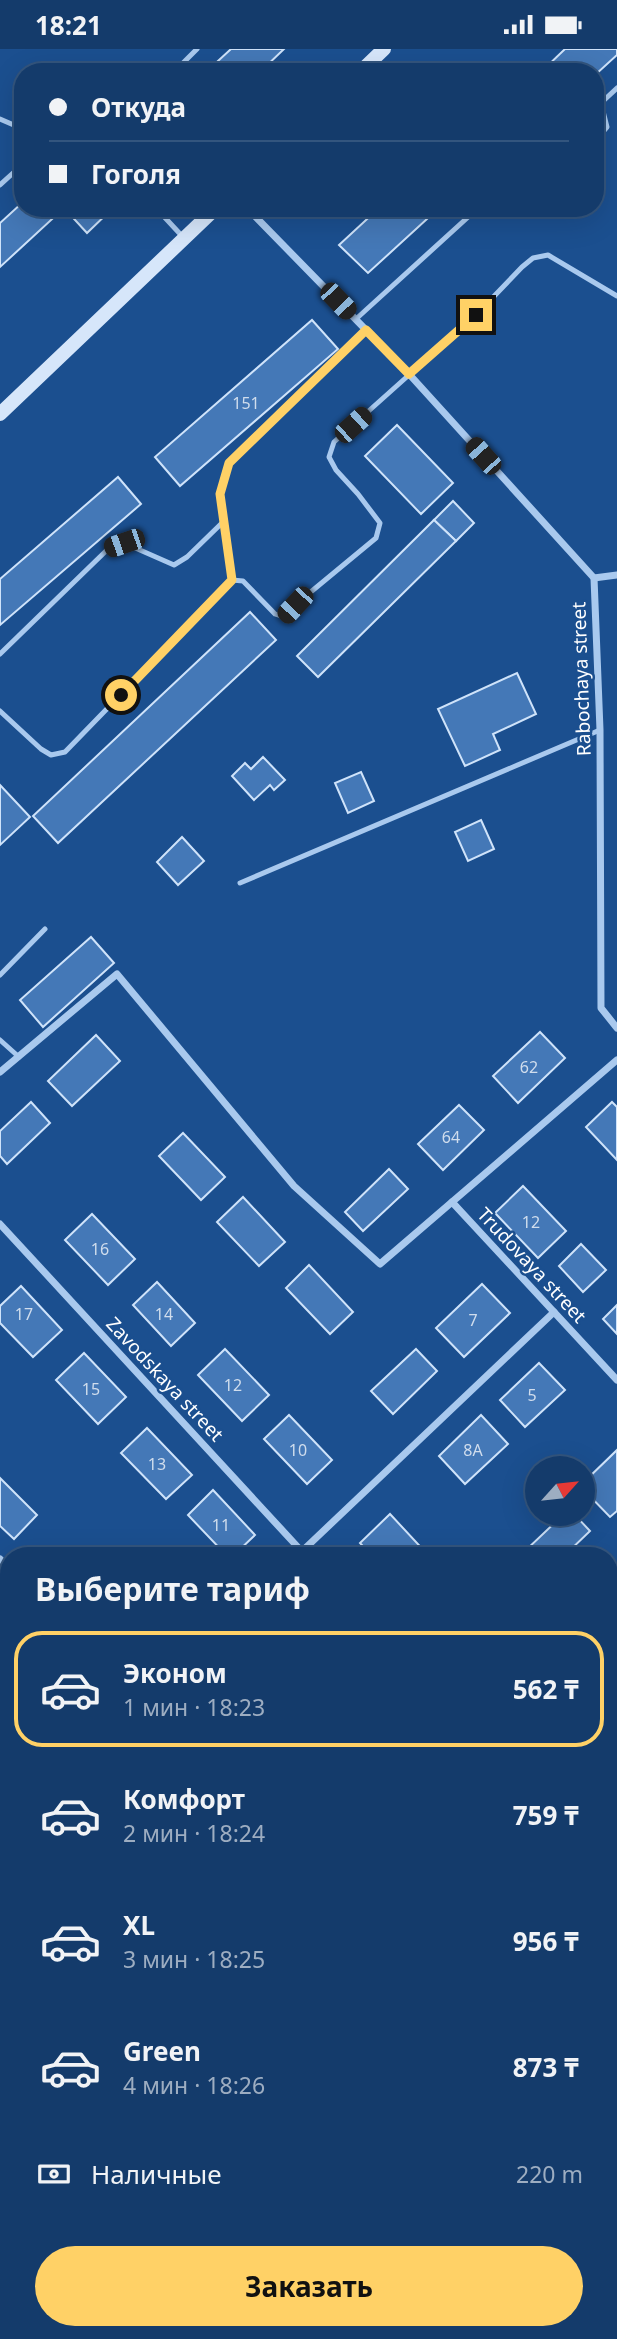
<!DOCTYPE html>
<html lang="ru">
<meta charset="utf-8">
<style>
body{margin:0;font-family:"Noto Sans",sans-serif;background:#1d4271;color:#f1f3f6;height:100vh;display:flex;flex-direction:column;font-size:26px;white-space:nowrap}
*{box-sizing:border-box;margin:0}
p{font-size:23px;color:#9dadc1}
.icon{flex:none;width:38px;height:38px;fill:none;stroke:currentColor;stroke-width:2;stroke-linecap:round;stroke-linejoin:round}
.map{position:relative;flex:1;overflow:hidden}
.panel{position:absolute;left:0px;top:1498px;width:618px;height:793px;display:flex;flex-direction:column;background:#143b6b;border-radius:28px 28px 0 0;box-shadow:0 7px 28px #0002,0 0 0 2px #33557e}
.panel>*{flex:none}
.guide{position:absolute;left:14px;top:14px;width:590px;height:154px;border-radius:28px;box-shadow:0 7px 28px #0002,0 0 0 2px #33557e;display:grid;align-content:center;height:154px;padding:0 35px;background:#143b6b}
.needle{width:46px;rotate:63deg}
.controls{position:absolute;left:525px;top:1407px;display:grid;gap:14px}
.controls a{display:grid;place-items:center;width:70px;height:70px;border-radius:50%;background:#143b6b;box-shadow:0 7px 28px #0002,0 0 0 2px #33557e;font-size:35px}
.end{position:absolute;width:32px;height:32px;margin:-16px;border:9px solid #ffd166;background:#111;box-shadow:0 0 0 4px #111}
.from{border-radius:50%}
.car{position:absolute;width:21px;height:42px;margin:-21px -10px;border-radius:9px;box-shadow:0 0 5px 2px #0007;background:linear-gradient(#222 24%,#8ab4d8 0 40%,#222 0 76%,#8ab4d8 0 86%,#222 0)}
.guide b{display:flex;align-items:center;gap:24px;height:66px;font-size:26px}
.guide b+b{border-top:2px solid #33557e}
.guide i{width:18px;height:18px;background:#f1f3f6}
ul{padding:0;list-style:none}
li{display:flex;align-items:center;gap:21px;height:116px;margin:0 14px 10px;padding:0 21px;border:4px solid transparent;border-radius:28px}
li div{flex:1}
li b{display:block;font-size:26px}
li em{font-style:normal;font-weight:700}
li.active{border-color:#ffd166}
li>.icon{width:63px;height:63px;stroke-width:1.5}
h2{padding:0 35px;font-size:32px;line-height:84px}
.pay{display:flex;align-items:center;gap:18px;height:77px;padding:0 35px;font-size:26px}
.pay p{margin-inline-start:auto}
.action{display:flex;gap:14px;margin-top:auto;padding:14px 35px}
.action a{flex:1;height:80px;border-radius:42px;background:#ffd166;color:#111;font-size:28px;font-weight:700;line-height:80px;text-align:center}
.status{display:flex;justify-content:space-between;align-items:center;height:49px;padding:0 35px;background:#143b6b;direction:ltr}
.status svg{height:19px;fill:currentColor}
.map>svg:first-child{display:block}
.building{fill:#4478b7;stroke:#cfe3fa;stroke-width:2}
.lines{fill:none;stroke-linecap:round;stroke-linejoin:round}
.lane{stroke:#a9c9ee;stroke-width:5}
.street{stroke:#a9c9ee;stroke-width:7}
.secondary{stroke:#d6e6fa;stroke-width:14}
.route{stroke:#ffd166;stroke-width:9}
.labels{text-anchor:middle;stroke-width:5;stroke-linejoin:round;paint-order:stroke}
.number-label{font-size:16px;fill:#d0dded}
.street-label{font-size:19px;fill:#fff;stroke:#1b4f8f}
</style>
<div class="status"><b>18:21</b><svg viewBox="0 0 49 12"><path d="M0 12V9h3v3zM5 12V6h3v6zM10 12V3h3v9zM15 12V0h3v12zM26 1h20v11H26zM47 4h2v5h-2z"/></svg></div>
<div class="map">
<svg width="617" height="2290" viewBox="0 0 617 2290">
<rect width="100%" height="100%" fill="#1b4f8f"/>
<g class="building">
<path d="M 231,0 L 284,0 L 260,23 L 206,23 Z"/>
<path d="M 565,0 L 617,0 L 617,6 L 595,26 L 595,23 L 541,23 Z"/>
<path d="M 23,153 L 23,159 L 63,160 L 0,218 L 0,174 Z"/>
<path d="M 64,159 L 113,159 L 87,184 Z"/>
<path d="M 379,159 L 439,159 L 368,224 L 339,196 Z"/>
<path d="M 312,271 L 338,300 L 180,437 L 155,408 Z"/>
<path d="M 397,376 L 453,434 L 421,465 L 365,407 Z"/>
<path d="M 118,428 L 141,455 L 0,576 L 0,530 Z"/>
<path d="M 453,452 L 474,474 L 456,492 L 434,471 Z"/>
<path d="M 434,471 L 456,492 L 318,628 L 297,607 Z"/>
<path d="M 250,563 L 276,591 L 58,794 L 33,767 Z"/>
<path d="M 517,624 L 536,665 L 493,685 L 500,701 L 465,717 L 438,660 Z"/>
<path d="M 263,708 L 285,731 L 274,741 L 270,736 L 254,751 L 232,727 L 245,714 L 251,720 Z"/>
<path d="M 361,723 L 374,752 L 348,764 L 335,734 Z"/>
<path d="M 0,736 L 30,768 L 0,796 Z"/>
<path d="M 481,771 L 494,800 L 468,812 L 455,783 Z"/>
<path d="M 182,788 L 204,812 L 178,836 L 157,813 Z"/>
<path d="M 91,888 L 114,914 L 43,978 L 20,951 Z"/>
<path d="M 540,983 L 565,1009 L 518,1054 L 493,1027 Z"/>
<path d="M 96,986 L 120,1012 L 72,1057 L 48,1032 Z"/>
<path d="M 31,1053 L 50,1074 L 7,1115 L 0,1107 L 0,1082 Z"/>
<path d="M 612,1053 L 617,1058 L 617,1111 L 586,1078 Z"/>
<path d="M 459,1056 L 484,1081 L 443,1121 L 418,1095 Z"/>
<path d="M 183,1084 L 225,1128 L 201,1151 L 159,1107 Z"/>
<path d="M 389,1120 L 408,1140 L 363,1182 L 345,1163 Z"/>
<path d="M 523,1137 L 566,1182 L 538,1209 L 495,1164 Z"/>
<path d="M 243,1148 L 285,1193 L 259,1217 L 217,1173 Z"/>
<path d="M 92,1165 L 135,1210 L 108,1236 L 65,1191 Z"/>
<path d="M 581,1195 L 606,1221 L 583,1243 L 559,1217 Z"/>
<path d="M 309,1216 L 353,1263 L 330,1285 L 286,1239 Z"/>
<path d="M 157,1233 L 195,1274 L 171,1297 L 133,1256 Z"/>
<path d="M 482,1235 L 510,1264 L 464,1308 L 436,1279 Z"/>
<path d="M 21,1237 L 62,1281 L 33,1308 L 0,1274 L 0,1257 Z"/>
<path d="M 617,1256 L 617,1285 L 603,1270 Z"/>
<path d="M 225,1300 L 269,1346 L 242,1372 L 198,1326 Z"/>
<path d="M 416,1300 L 437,1322 L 393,1365 L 371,1342 Z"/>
<path d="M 84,1304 L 126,1348 L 98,1375 L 56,1331 Z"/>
<path d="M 539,1314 L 565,1341 L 525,1378 L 500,1351 Z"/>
<path d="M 289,1366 L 332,1411 L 307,1435 L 264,1390 Z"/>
<path d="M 481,1366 L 508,1395 L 465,1435 L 439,1407 Z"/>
<path d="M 147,1379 L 192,1426 L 166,1450 L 121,1404 Z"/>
<path d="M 617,1401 L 617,1462 L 610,1468 L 583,1440 L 583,1434 Z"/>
<path d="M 0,1429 L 37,1466 L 14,1490 L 0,1477 Z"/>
<path d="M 213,1441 L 255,1486 L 233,1507 L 227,1507 L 188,1466 Z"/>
<path d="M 390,1465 L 429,1507 L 372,1507 L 360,1494 Z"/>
<path d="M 564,1465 L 574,1465 L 590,1482 L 564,1507 L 530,1507 L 525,1502 Z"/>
<path d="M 609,1531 L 617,1539 L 617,1591 L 609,1583 Z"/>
<path d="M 9,1558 L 9,1594 L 0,1585 L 0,1567 Z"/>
<path d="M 609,1705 L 617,1713 L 609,1721 Z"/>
<path d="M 0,1738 L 9,1747 L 9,1750 L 0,1759 Z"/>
<path d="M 0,1811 L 9,1820 L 9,1835 L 0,1843 Z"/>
<path d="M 0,1934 L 9,1943 L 9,1969 L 3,1975 L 0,1972 Z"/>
<path d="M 136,2282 L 176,2282 L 169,2290 L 139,2290 L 133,2285 Z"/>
</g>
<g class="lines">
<g class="lane">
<path d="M 174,23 L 197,0"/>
<path d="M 0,70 L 23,80"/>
<path d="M 595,92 L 607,78 L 601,54 L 617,39"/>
<path d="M 0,136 L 23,115"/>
<path d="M 156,159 L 182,187"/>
<path d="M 356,270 L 478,159"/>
<path d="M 232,531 L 221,445 L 229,414 L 366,281"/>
<path d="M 0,605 L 108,500 L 124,494 L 174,516 L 187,508 L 224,472"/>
<path d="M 0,662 L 41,700 L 51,706 L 65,703 L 232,531 L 243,532 L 275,565 L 284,568 L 295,556 L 376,489 L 380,474 L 358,445 L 336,421 L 329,408 L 334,393 L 476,266 L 522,218 L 533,209 L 548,206 L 617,247"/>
<path d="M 240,834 L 600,681"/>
<path d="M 0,926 L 45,880"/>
<path d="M 0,991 L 19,1008"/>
<path d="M 609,2082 L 617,2075"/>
<path d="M 609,2101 L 617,2109"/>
<path d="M 609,2120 L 617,2112"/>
<path d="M 609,2207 L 617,2200"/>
</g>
<g class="street">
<path d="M 247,159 L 409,325 L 594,529 L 600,681 L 601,959 L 617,979"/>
<path d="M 594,529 L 617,526"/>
<path d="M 0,1023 L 117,925 L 294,1137 L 380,1215 L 617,1011"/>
<path d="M 452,1153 L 617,1331"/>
<path d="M 0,1175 L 306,1507"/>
<path d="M 297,1507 L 554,1263"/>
<path d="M 0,1510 L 9,1519"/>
<path d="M 0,1705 L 9,1714"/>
<path d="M 609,1835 L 617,1844"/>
<path d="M 0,1879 L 9,1888"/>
<path d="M 609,1942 L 617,1934"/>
<path d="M 227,2290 L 236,2282"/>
</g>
<g class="secondary">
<path d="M 360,23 L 384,0"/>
<path d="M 0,365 L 216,159"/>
<path d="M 0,2285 L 5,2290"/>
</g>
</g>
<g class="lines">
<path class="route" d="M 121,646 L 232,531 L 220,445 L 229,414 L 366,281 L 409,325 L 476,266"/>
</g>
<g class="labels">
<g class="number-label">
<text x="246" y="360">151</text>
<text x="529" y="1024">62</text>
<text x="451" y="1094">64</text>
<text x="531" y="1179">12</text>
<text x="100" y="1206">16</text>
<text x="24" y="1271">17</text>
<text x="164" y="1271">14</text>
<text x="473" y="1277">7</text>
<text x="233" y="1342">12</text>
<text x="91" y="1346">15</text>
<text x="532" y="1352">5</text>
<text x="298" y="1407">10</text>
<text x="473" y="1407">8А</text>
<text x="157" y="1421">13</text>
<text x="221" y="1482">11</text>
</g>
<g class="street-label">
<text transform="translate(581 630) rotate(-92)" y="7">Rabochaya street</text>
<text transform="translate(532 1216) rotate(47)" y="7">Trudovaya street</text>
<text transform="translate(165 1330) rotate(47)" y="7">Zavodskaya street</text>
</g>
</g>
</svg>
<div class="controls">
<a><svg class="needle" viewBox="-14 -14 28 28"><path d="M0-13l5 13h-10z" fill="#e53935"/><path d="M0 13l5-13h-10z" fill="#9dadc1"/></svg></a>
</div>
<i class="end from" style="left:121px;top:646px"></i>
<i class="end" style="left:476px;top:266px"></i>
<i class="car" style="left:338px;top:252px;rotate:136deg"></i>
<i class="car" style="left:353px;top:376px;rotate:48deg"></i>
<i class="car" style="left:483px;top:407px;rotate:318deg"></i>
<i class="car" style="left:124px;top:494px;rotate:251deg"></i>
<i class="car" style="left:295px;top:556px;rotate:223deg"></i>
<div class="guide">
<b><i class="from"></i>Откуда</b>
<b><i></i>Гоголя</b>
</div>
<section class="panel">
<h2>Выберите тариф</h2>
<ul>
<li class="active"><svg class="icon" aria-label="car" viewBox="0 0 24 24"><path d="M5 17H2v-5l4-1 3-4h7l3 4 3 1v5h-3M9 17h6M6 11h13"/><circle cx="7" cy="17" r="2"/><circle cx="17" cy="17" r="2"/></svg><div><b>Эконом</b><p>1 мин · 18:23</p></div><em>562 ₸</em></li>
<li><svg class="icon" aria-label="car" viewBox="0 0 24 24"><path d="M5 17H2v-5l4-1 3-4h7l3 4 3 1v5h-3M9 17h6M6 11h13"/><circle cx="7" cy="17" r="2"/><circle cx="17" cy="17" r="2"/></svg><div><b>Комфорт</b><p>2 мин · 18:24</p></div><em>759 ₸</em></li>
<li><svg class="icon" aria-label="car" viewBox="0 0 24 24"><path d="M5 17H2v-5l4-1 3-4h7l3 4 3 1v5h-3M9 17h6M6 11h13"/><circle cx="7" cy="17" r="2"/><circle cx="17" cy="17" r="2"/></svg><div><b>XL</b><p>3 мин · 18:25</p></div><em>956 ₸</em></li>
<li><svg class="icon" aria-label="car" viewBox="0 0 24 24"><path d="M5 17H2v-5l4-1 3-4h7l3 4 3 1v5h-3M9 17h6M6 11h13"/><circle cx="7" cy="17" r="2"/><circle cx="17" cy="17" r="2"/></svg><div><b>Green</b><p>4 мин · 18:26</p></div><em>873 ₸</em></li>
</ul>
<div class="pay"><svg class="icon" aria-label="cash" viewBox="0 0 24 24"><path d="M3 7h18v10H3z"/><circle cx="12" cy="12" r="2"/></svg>Наличные<p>220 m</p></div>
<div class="action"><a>Заказать</a></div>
</section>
</div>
